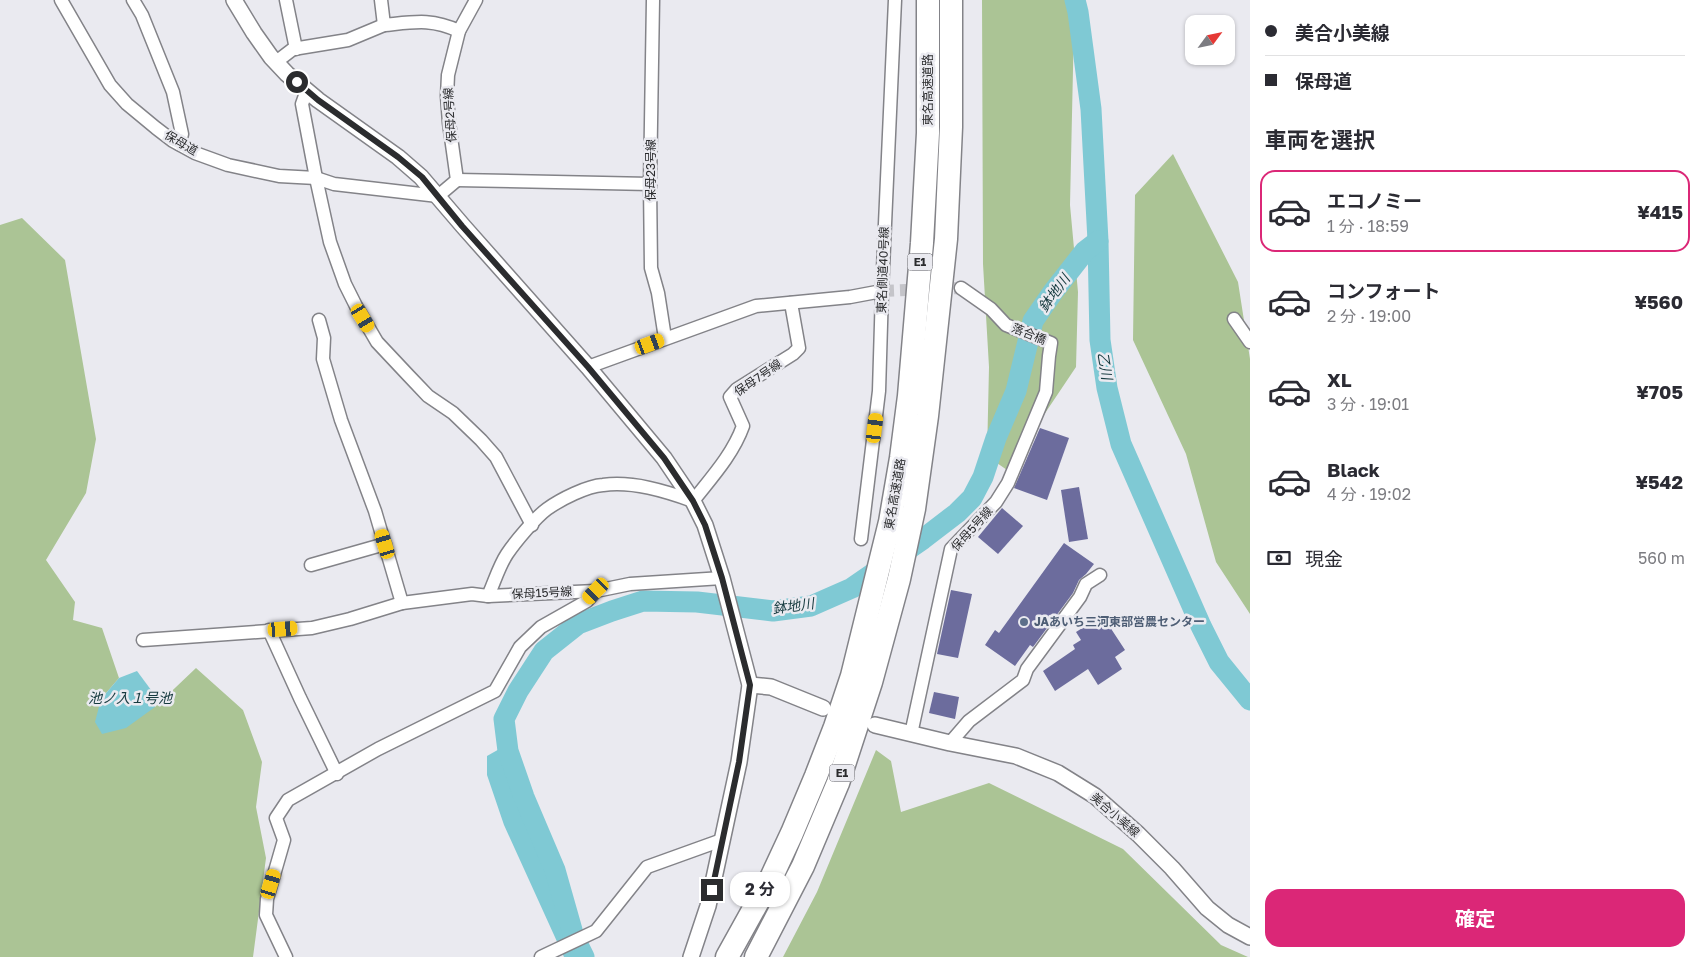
<!DOCTYPE html>
<html lang="ja">
<meta charset="utf-8">
<style>
body{margin:0;font-family:"Golos Text","Noto Sans JP",sans-serif;background:#f7f7f7;color:#2b2b33;height:100vh;display:flex;flex-direction:column;font-size:19px;white-space:nowrap}
*{box-sizing:border-box;margin:0}
p{font-size:16px;color:#7c7c81}
.icon{flex:none;width:28px;height:28px;fill:none;stroke:currentColor;stroke-width:2;stroke-linecap:round;stroke-linejoin:round}
.map{position:relative;flex:1;overflow:hidden}
.panel{display:flex;flex-direction:column;background:#fff;width:450px}
.panel>*{flex:none}
.guide{display:grid;align-content:center;height:110px;padding:0 15px;background:#fff}
.needle{width:32px;rotate:57deg}
.buttons{position:absolute;left:1185px;top:15px;display:grid;gap:10px}
.buttons a{display:grid;place-items:center;width:50px;height:50px;border-radius:10px;background:#fff;box-shadow:0 1px 4px #0004;font-size:25px}
.end{position:absolute;width:22px;height:22px;margin:-11px;border:6px solid #2b2c2e;background:#fff;box-shadow:0 0 0 2px #fff}
.from{border-radius:50%}
.bubble{position:absolute;height:35px;border-radius:15px;background:#fff;box-shadow:0 1px 4px #0004;font-size:16px;font-weight:700;line-height:35px;text-align:center}
.car{position:absolute;width:15px;height:30px;margin:-15px -8px;border-radius:6px;box-shadow:0 0 4px 1px #0007;background:linear-gradient(#f5c518 24%,#345 0 40%,#f5c518 0 76%,#345 0 86%,#f5c518 0)}
.guide b{display:flex;align-items:center;gap:18px;height:48px;font-size:19px}
.guide b+b{border-top:1px solid #e1e1e2}
.guide i{width:12px;height:12px;background:#2b2b33}
ul{padding:0;list-style:none}
li{display:flex;align-items:center;gap:15px;height:82px;margin:0 10px 8px;padding:0 5px;border:2px solid transparent;border-radius:15px}
li div{flex:1}
li b{display:block;font-size:19px}
li em{font-style:normal;font-weight:700}
li.active{border-color:#db2777}
li>.icon{width:45px;height:45px;stroke-width:1.5}
h2{padding:0 15px;font-size:22px;line-height:60px}
.pay{display:flex;align-items:center;gap:12px;height:55px;padding:0 15px;font-size:19px}
.pay p{margin-inline-start:auto}
.button{display:flex;gap:10px;margin-top:auto;padding:10px 15px}
.button a{flex:1;height:58px;border-radius:15px;background:#db2777;color:#fff;font-size:20px;font-weight:700;line-height:58px;text-align:center}
main{display:flex;flex:1;min-height:0}
.map>svg:first-child{display:block}
.green{fill:#abc495}
.water{fill:#7fc9d4}
.lines{fill:none;stroke-linecap:round;stroke-linejoin:round}
.river{stroke:#7fc9d4;stroke-width:21}
.building{fill:#6c6c9d}
.minor-tunnel{stroke:#c4c4c9;stroke-width:12;stroke-dasharray:12 6;stroke-linecap:butt}
.minor-casing{stroke:#838388;stroke-width:15}
.tertiary-casing{stroke:#838388;stroke-width:18}
.motorway-casing{stroke:#838388;stroke-width:25}
.minor{stroke:#fff;stroke-width:12}
.tertiary{stroke:#fff;stroke-width:15}
.motorway{stroke:#fff;stroke-width:22}
.route{stroke:#2b2c2e;stroke-width:6}
.service-dot{fill:#5c6f8a;stroke:#eaeaf0;stroke-width:2}
.labels{text-anchor:middle;stroke-width:5;stroke-linejoin:round;paint-order:stroke}
.shield{fill:#eaeaf0;stroke:#646568;stroke-width:1}
.shield-label{font-size:11px;font-weight:bold;fill:#2b2c2e}
.street-label{font-size:12px;fill:#2b2c2e;stroke:#eaeaf0}
.service-label{font-size:12px;font-weight:bold;fill:#4e5e75;stroke:#eaeaf0;text-anchor:start}
.water-label{font-size:14px;font-style:italic;fill:#163a3f;stroke:#eaeaf0}
</style>
<main>
<div class="map">
<svg width="1250" height="957" viewBox="0 0 1250 957">
<rect width="100%" height="100%" fill="#eaeaf0"/>
<g class="green">
<path d="M 982,0 L 1067,0 L 1074,24 L 1070,205 L 1078,292 L 1076,367 L 1007,470 L 987,456 L 989,367 L 983,264 Z"/>
<path d="M 1173,154 L 1238,282 L 1250,359 L 1250,614 L 1216,562 L 1186,454 L 1133,340 L 1135,195 Z"/>
<path d="M 22,218 L 65,260 L 96,439 L 86,493 L 46,560 L 75,602 L 73,620 L 102,628 L 119,678 L 101,699 L 155,707 L 196,668 L 243,710 L 262,762 L 256,807 L 266,858 L 253,957 L 0,957 L 0,225 Z"/>
<path d="M 876,750 L 891,761 L 901,812 L 989,783 L 1123,849 L 1221,945 L 1248,957 L 783,957 L 817,892 Z"/>
</g>
<g class="water">
<path d="M 137,671 L 154,694 L 155,707 L 126,728 L 102,734 L 95,722 L 101,699 L 119,678 Z"/>
<path d="M 512,742 L 527,821 L 590,957 L 564,957 L 504,825 L 487,775 L 487,756 Z"/>
</g>
<g class="lines">
<g class="river">
<path d="M 1075,0 L 1078,12 L 1091,109 L 1098,241 L 1100,340 L 1107,388 L 1121,444 L 1201,626 L 1219,662 L 1250,700"/>
<path d="M 584,957 L 574,937 L 555,870 L 524,797 L 508,751 L 504,719 L 518,691 L 544,651 L 578,624 L 612,611 L 643,601 L 697,602 L 773,611 L 811,606 L 852,588 L 923,539 L 957,513 L 972,498 L 983,477 L 996,438 L 1016,391 L 1033,321 L 1053,292 L 1085,251 L 1098,241"/>
</g>
</g>
<g class="building">
<path d="M 1040,428 L 1069,438 L 1047,500 L 1014,488 Z"/>
<path d="M 1079,487 L 1088,539 L 1069,542 L 1061,490 Z"/>
<path d="M 1002,508 L 1023,526 L 998,554 L 978,537 Z"/>
<path d="M 1064,543 L 1094,564 L 1086,574 L 1079,580 L 1073,593 L 1033,647 L 1030,645 L 1015,666 L 985,645 L 995,630 L 999,633 Z"/>
<path d="M 951,590 L 972,594 L 958,658 L 937,654 Z"/>
<path d="M 1106,621 L 1125,650 L 1115,657 L 1122,669 L 1098,685 L 1088,669 L 1055,691 L 1043,671 L 1075,649 L 1073,645 L 1081,640 L 1076,632 L 1092,622 L 1096,627 Z"/>
<path d="M 934,692 L 959,697 L 955,719 L 929,713 Z"/>
</g>
<g class="lines">
<path class="minor-tunnel" d="M 882,291 L 961,288"/>
<g class="minor-casing">
<g id="minor">
<path d="M 61,0 L 110,85 L 127,104 L 156,128 L 173,141 L 195,153 L 228,165 L 279,176 L 316,178 L 334,184 L 438,196 L 457,180 L 449,123 L 447,96 L 448,75 L 459,31 L 476,0"/>
<path d="M 133,0 L 142,15 L 173,92 L 182,134 L 179,144"/>
<path d="M 286,0 L 296,49"/>
<path d="M 381,0 L 384,25 C 414,22 431,18 459,31"/>
<path d="M 653,0 L 650,184 L 651,268 L 658,293 L 665,338"/>
<path d="M 276,62 L 293,49 L 348,40 L 384,25"/>
<path d="M 307,90 L 302,104 L 316,178 L 330,242 L 345,284 L 356,306 L 377,342 L 408,375 L 428,396 L 453,413 L 481,440 L 496,457 L 532,525"/>
<path d="M 457,180 L 650,184"/>
<path d="M 1234,319 L 1250,342"/>
<path d="M 319,320 L 324,338 L 323,359 L 341,420 L 375,511 L 402,603"/>
<path d="M 588,367 L 756,306 L 850,297 L 882,291"/>
<path d="M 861,539 L 879,391 L 882,291 L 895,0"/>
<path d="M 311,565 L 385,544"/>
<path d="M 488,596 L 596,591"/>
<path d="M 269,630 L 300,698 L 337,774"/>
<path d="M 143,640 L 312,628 L 350,619 L 402,603 L 472,594 L 488,596 C 494,583 499,566 507,554 C 515,542 536,517 547,509 C 561,499 587,486 603,485 C 633,481 665,491 693,501 C 712,477 733,454 743,426 L 730,397 L 737,389 L 793,354 L 799,348 L 791,303"/>
<path d="M 911,734 L 951,549 L 996,502 L 1008,483 L 1046,392 L 1049,356 L 1051,343 L 1006,325 L 991,309 L 961,288"/>
<path d="M 950,743 L 969,721 L 1023,680 L 1027,669 L 1080,597 L 1086,584 L 1100,575"/>
<path d="M 286,957 L 266,915 L 267,899 L 284,840 L 276,818 L 288,800 L 378,749 L 495,691 L 520,647 L 541,627 L 587,601 L 596,591 L 630,584 L 722,578"/>
<path d="M 541,957 L 596,931 L 647,867 L 722,840"/>
</g>
</g>
<g class="tertiary-casing">
<g id="tertiary">
<path d="M 234,0 L 254,33 L 271,57 L 287,74 L 318,100 L 398,157 L 421,177 L 463,226 L 588,367 L 664,458 L 693,501 L 705,525 L 722,578 L 750,685 L 739,762 L 708,906 L 691,957"/>
<path d="M 750,685 L 771,687 L 823,708"/>
<path d="M 875,725 L 950,743 L 1016,756 L 1058,773 L 1095,796 L 1138,834 L 1172,868 L 1207,908 L 1228,925 L 1250,937"/>
</g>
</g>
<g class="motorway-casing">
<g id="motorway">
<path d="M 727,957 L 772,876 L 792,833 L 816,776 L 835,727 L 852,676 L 890,522 L 901,458 L 909,396 L 922,243 L 928,133 L 928,0"/>
<path d="M 756,957 L 803,866 L 838,783 L 871,682 L 899,579 L 914,509 L 927,416 L 946,239 L 951,127 L 951,0"/>
</g>
</g>
<use href="#minor" class="minor"/>
<use href="#tertiary" class="tertiary"/>
<use href="#motorway" class="motorway"/>
</g>
<g class="lines">
<path class="route" d="M 297,82 L 318,100 L 398,157 L 422,177 L 462,226 L 588,367 L 664,458 L 693,501 L 705,525 L 722,578 L 750,685 L 739,762 L 712,890"/>
</g>
<circle class="service-dot" cx="1024" cy="622" r="5"/>
<g class="labels">
<g class="shield">
<rect x="907.5" y="253.5" width="25" height="17" rx="4"/>
<rect x="829.5" y="764.5" width="25" height="17" rx="4"/>
</g>
<g class="shield-label">
<text x="920" y="266">E1</text>
<text x="842" y="777">E1</text>
</g>
<g class="street-label">
<text transform="translate(928 90) rotate(-90)" y="4">東名高速道路</text>
<text transform="translate(450 115) rotate(-94)" y="4">保母2号線</text>
<text transform="translate(181 143) rotate(30)" y="4">保母道</text>
<text transform="translate(651 170) rotate(-90)" y="4">保母23号線</text>
<text transform="translate(883 270) rotate(-88)" y="4">東名側道40号線</text>
<text transform="translate(1029 334) rotate(22)" y="4">落合橋</text>
<text transform="translate(758 378) rotate(-35)" y="4">保母7号線</text>
<text transform="translate(895 494) rotate(-80)" y="4">東名高速道路</text>
<text transform="translate(972 529) rotate(-48)" y="4">保母5号線</text>
<text transform="translate(542 593) rotate(-3)" y="4">保母15号線</text>
<text transform="translate(1115 815) rotate(41)" y="4">美合小美線</text>
</g>
<g class="service-label">
<text x="1034" y="626">JAあいち三河東部営農センター</text>
</g>
<g class="water-label">
<text transform="translate(1054 293) rotate(-54)" y="5">鉢地川</text>
<text transform="translate(1105 366) rotate(80)" y="5">乙川</text>
<text transform="translate(793 606) rotate(-8)" y="5">鉢地川</text>
<text x="130" y="703">池ノ入１号池</text>
</g>
</g>
</svg>
<div class="buttons">
<a><svg class="needle" viewBox="-14 -14 28 28"><path d="M0-13l5 13h-10z" fill="#e53935"/><path d="M0 13l5-13h-10z" fill="#7c7c81"/></svg></a>
</div>
<i class="end from" style="left:297px;top:82px"></i>
<i class="end" style="left:712px;top:890px"></i>
<div class="bubble" style="left:730px;top:872px;width:60px">2 分</div>
<i class="car" style="left:363px;top:318px;rotate:149deg"></i>
<i class="car" style="left:650px;top:344px;rotate:70deg"></i>
<i class="car" style="left:875px;top:428px;rotate:7deg"></i>
<i class="car" style="left:385px;top:544px;rotate:343deg"></i>
<i class="car" style="left:596px;top:591px;rotate:225deg"></i>
<i class="car" style="left:283px;top:629px;rotate:86deg"></i>
<i class="car" style="left:271px;top:884px;rotate:17deg"></i>
</div>
<section class="panel">
<div class="guide">
<b><i class="from"></i>美合小美線</b>
<b><i></i>保母道</b>
</div>
<h2>車両を選択</h2>
<ul>
<li class="active"><svg class="icon" aria-label="car" viewBox="0 0 24 24"><path d="M5 17H2v-5l4-1 3-4h7l3 4 3 1v5h-3M9 17h6M6 11h13"/><circle cx="7" cy="17" r="2"/><circle cx="17" cy="17" r="2"/></svg><div><b>エコノミー</b><p>1 分 · 18:59</p></div><em>¥415</em></li>
<li><svg class="icon" aria-label="car" viewBox="0 0 24 24"><path d="M5 17H2v-5l4-1 3-4h7l3 4 3 1v5h-3M9 17h6M6 11h13"/><circle cx="7" cy="17" r="2"/><circle cx="17" cy="17" r="2"/></svg><div><b>コンフォート</b><p>2 分 · 19:00</p></div><em>¥560</em></li>
<li><svg class="icon" aria-label="car" viewBox="0 0 24 24"><path d="M5 17H2v-5l4-1 3-4h7l3 4 3 1v5h-3M9 17h6M6 11h13"/><circle cx="7" cy="17" r="2"/><circle cx="17" cy="17" r="2"/></svg><div><b>XL</b><p>3 分 · 19:01</p></div><em>¥705</em></li>
<li><svg class="icon" aria-label="car" viewBox="0 0 24 24"><path d="M5 17H2v-5l4-1 3-4h7l3 4 3 1v5h-3M9 17h6M6 11h13"/><circle cx="7" cy="17" r="2"/><circle cx="17" cy="17" r="2"/></svg><div><b>Black</b><p>4 分 · 19:02</p></div><em>¥542</em></li>
</ul>
<div class="pay"><svg class="icon" aria-label="cash" viewBox="0 0 24 24"><path d="M3 7h18v10H3z"/><circle cx="12" cy="12" r="2"/></svg>現金<p>560 m</p></div>
<div class="button"><a>確定</a></div>
</section>
</main>
